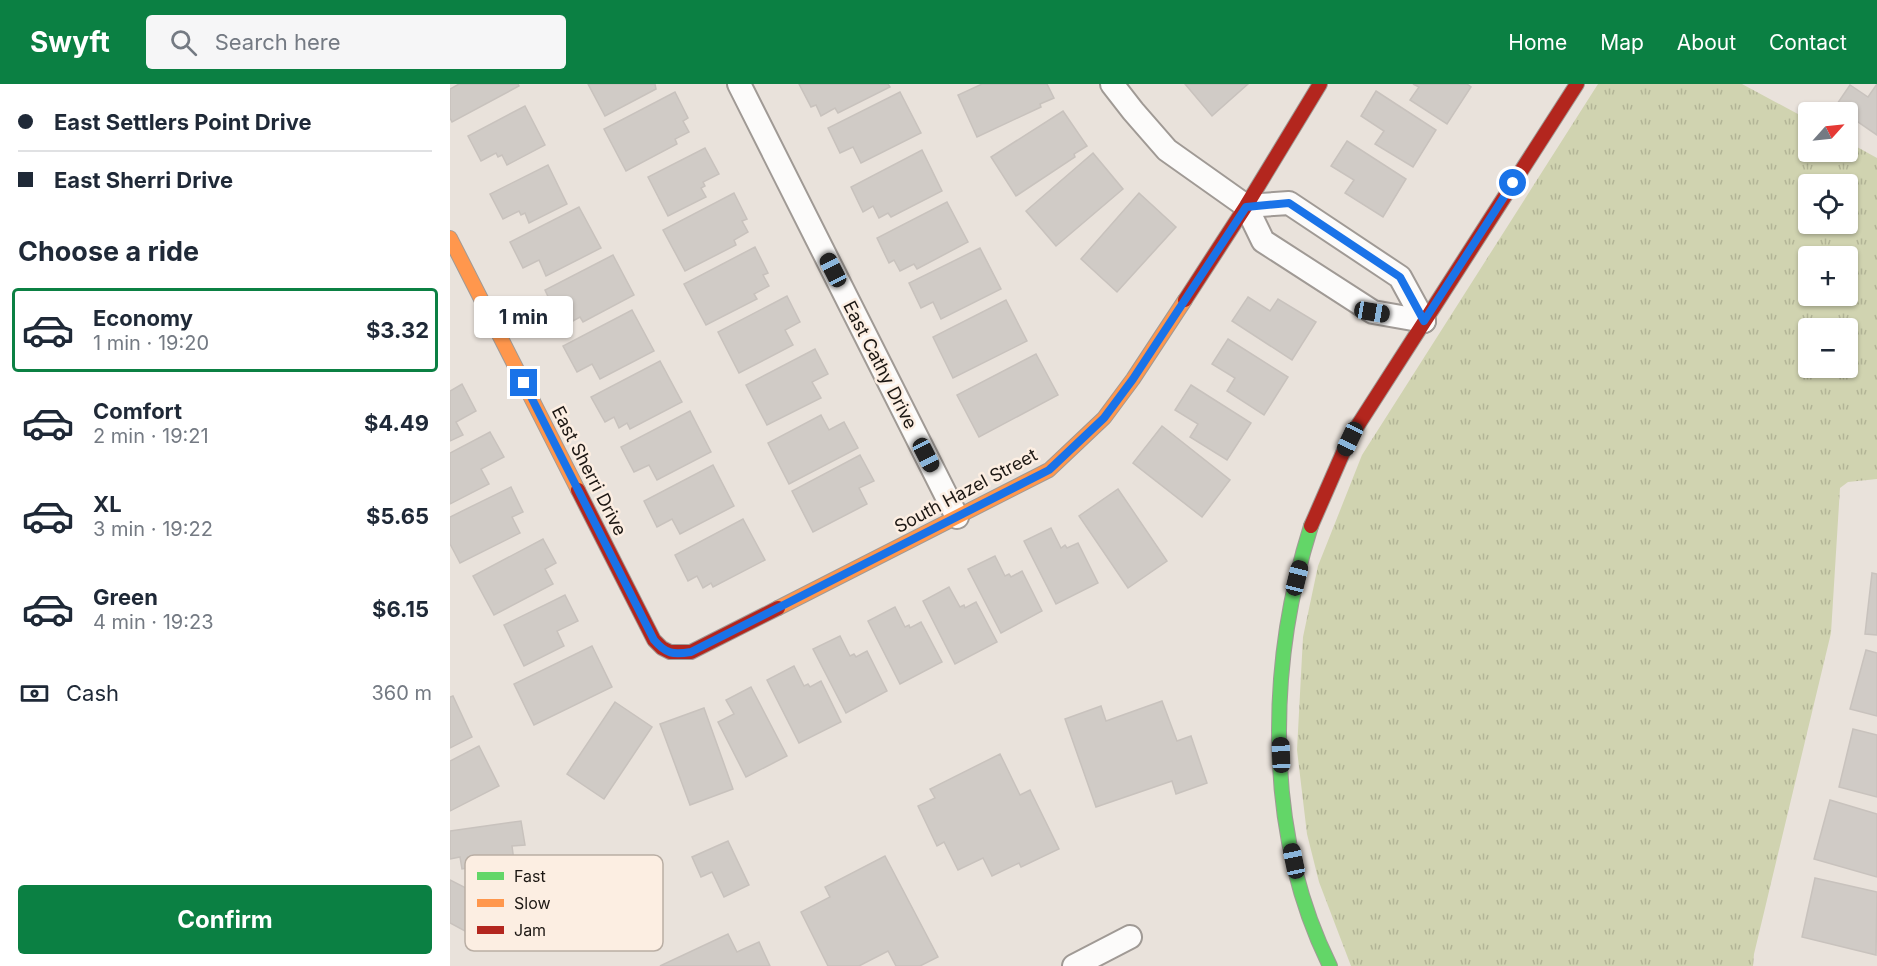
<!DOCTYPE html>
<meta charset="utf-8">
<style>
body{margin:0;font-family:Inter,sans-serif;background:#f6f6f7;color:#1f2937;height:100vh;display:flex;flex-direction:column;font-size:22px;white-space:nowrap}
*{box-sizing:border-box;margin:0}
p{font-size:20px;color:#747a83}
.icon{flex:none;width:33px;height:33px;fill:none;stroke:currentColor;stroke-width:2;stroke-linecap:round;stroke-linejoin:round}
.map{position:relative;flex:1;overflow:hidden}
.panel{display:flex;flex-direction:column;background:#fff;width:450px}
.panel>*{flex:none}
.top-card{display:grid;align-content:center;height:132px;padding:0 18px;background:#fff}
.needle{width:39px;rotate:63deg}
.buttons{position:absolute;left:1348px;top:18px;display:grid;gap:12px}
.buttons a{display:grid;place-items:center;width:60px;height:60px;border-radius:6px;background:#fff;box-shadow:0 2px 4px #0004;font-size:30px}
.end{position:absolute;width:27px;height:27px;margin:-14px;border:8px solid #1a73e8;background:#fff;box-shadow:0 0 0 3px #fff}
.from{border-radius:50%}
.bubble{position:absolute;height:42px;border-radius:6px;background:#fff;box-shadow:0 2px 4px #0004;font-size:20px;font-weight:700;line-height:42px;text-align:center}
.car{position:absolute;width:18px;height:36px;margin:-18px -9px;border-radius:8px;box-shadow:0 0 4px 2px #0007;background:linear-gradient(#222 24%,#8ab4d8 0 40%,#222 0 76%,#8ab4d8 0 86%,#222 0)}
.top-card b{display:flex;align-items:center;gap:21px;height:57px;font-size:22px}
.top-card b+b{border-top:2px solid #e0e1e3}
.top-card i{width:15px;height:15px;background:#1f2937}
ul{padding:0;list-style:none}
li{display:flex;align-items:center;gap:18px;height:84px;margin:0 12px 9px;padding:0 6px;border:3px solid transparent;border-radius:6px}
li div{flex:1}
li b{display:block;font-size:22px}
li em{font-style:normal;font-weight:700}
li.current{border-color:#0b8043}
li>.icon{width:54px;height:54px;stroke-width:1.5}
h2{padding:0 18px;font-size:27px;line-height:72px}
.pay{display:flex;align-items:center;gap:15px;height:66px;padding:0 18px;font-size:22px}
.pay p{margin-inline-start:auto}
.primary-button{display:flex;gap:12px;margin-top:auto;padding:12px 18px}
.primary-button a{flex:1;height:69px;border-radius:6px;background:#0b8043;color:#fff;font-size:24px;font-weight:700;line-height:69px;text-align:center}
header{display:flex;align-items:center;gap:36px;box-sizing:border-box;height:84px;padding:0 30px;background:#0b8043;color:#fff}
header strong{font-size:28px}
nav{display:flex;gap:33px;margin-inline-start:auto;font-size:21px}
.search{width:420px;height:54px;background:#f6f6f7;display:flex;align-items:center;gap:15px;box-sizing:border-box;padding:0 21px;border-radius:6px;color:#747a83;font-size:22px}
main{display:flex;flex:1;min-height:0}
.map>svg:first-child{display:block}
.grass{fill:url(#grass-tufts);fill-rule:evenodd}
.building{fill:#d0cbc6;stroke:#c8c2bd;stroke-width:1.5}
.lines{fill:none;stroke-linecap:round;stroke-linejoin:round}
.street-casing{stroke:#a09a95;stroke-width:26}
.fast-casing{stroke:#a09a95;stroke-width:16}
.slow-casing{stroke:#a09a95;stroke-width:16}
.jam-casing{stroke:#a09a95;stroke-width:16}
.street{stroke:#fcfbfa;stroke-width:22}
.fast{stroke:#63d668;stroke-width:14}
.slow{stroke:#ff974d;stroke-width:14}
.jam{stroke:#b3261e;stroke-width:14}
.route{stroke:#1a73e8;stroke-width:8}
.labels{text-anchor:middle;stroke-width:5;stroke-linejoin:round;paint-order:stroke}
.street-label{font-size:18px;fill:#1c1713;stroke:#fceee2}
.key{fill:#fceee2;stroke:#b9aea4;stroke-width:1.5}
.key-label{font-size:16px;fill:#1c1713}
</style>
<header>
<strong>Swyft</strong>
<div class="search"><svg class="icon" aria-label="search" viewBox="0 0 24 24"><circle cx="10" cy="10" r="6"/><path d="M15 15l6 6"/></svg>Search here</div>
<nav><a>Home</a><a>Map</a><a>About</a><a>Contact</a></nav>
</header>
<main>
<section class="panel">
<div class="top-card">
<b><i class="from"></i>East Settlers Point Drive</b>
<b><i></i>East Sherri Drive</b>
</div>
<h2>Choose a ride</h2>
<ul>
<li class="current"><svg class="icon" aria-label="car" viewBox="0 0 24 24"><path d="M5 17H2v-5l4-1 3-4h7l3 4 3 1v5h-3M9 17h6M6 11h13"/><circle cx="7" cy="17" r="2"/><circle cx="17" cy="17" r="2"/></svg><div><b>Economy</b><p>1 min · 19:20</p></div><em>$3.32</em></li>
<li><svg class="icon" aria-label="car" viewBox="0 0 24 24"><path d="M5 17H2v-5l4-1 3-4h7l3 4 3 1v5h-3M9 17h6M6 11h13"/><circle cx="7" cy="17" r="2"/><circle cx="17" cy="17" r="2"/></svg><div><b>Comfort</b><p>2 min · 19:21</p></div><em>$4.49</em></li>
<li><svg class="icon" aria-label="car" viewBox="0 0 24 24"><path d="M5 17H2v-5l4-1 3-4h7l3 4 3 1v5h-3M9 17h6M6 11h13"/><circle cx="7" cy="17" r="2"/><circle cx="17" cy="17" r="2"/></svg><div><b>XL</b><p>3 min · 19:22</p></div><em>$5.65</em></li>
<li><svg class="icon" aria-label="car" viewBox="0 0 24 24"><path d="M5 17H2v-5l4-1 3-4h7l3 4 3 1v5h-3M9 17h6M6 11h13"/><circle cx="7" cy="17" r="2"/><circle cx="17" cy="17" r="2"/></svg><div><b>Green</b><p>4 min · 19:23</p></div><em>$6.15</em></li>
</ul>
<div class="pay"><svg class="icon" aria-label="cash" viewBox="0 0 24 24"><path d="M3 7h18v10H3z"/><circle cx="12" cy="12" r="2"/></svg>Cash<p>360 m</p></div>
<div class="primary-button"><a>Confirm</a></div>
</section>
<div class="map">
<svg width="1427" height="882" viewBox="0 0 1427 882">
<defs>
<pattern id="grass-tufts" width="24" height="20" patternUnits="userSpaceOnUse" patternTransform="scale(1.5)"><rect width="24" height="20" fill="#d0d3b0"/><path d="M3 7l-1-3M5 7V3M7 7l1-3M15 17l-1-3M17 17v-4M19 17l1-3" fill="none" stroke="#b2b496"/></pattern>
</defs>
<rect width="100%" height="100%" fill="#e9e2db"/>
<path class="grass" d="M 1148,0 L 1292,0 L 1359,36 L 1359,68 L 1398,68 L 1398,58 L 1427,74 L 1427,395 L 1398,398 L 1390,404 L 1381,549 L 1304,870 L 1303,882 L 901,882 L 869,798 L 857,750 L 847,666 L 853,553 L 868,482 L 912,371 ZM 1359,100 L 1398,100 L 1398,140 L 1359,140 ZM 1359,172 L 1398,172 L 1398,212 L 1359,212 ZM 1359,244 L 1398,244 L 1398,284 L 1359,284 Z"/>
<g class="building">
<path d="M 9,0 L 68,0 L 69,2 L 2,38 L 0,34 L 0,5 Z"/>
<path d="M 138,0 L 205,0 L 206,5 L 155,32 Z"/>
<path d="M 349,0 L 438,0 L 440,3 L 388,29 L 385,24 L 371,32 L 366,21 L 361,23 Z"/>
<path d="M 532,0 L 597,0 L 604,14 L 590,20 L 591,23 L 527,53 L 508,11 Z"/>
<path d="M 735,0 L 798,0 L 762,32 Z"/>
<path d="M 963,0 L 1017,0 L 1021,3 L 997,40 L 960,16 L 969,3 Z"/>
<path d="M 1427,0 L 1427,51 L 1398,31 L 1398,28 L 1394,28 L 1385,23 L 1400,1 L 1418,13 Z"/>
<path d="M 926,7 L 986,46 L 963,83 L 925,60 L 934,47 L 911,32 Z"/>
<path d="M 225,8 L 238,34 L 233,37 L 239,48 L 225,55 L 227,60 L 176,87 L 154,45 Z"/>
<path d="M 450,8 L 471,49 L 411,79 L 403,63 L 390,69 L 378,44 Z"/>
<path d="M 75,22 L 95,61 L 57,81 L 52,71 L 48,73 L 46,69 L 31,77 L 18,52 Z"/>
<path d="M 613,27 L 637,62 L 624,70 L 625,73 L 566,112 L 541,73 Z"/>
<path d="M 897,57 L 956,95 L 933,133 L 895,109 L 904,96 L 881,82 Z"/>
<path d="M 255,64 L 269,90 L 253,98 L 255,102 L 251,104 L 256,113 L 218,132 L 198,93 Z"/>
<path d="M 472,66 L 492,107 L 441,133 L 438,129 L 429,134 L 423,122 L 413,128 L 401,103 Z"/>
<path d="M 643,69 L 673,105 L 606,162 L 576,127 Z"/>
<path d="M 98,81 L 117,120 L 79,139 L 75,129 L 71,131 L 69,127 L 53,135 L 40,110 Z"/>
<path d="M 284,109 L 297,135 L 292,137 L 298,148 L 284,156 L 286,161 L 235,187 L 213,146 Z"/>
<path d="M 689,109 L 726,143 L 667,208 L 631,175 Z"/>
<path d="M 497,118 L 518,158 L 467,185 L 464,180 L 450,187 L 444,176 L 439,179 L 427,154 Z"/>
<path d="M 129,123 L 151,164 L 96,192 L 89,176 L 73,184 L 60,158 Z"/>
<path d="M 305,163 L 318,189 L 313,191 L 319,202 L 304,210 L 307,215 L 256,241 L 234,200 Z"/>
<path d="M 530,164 L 551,205 L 491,235 L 483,218 L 471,224 L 459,199 Z"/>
<path d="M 163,171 L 184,211 L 133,238 L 130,233 L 123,237 L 117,227 L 107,232 L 95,206 Z"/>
<path d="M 337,212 L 350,238 L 335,246 L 343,261 L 289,289 L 268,248 Z"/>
<path d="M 798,213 L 820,227 L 828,215 L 866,238 L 842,276 L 782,237 Z"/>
<path d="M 556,216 L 577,257 L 503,294 L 483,253 Z"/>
<path d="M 182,226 L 204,267 L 150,295 L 142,280 L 127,288 L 113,262 Z"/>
<path d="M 778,255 L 838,293 L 814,331 L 777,307 L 785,294 L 762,280 Z"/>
<path d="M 365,265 L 378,290 L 362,298 L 371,314 L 317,341 L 296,301 Z"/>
<path d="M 586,270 L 608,311 L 529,353 L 507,311 Z"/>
<path d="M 210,277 L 232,318 L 180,345 L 177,339 L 169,344 L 164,333 L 155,338 L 141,313 Z"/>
<path d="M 12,300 L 26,327 L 6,338 L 13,351 L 0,357 L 0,307 Z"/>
<path d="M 741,301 L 801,339 L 777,376 L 740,353 L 748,340 L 725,326 Z"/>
<path d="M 240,327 L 261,368 L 207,396 L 199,381 L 184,388 L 171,363 Z"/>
<path d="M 371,331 L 379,346 L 394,338 L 408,364 L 339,400 L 318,359 Z"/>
<path d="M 712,342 L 780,396 L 752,433 L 683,379 Z"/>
<path d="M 40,348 L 54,373 L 31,385 L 39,400 L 0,420 L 0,369 Z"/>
<path d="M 410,371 L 424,397 L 409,404 L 417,420 L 363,448 L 342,407 Z"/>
<path d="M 263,381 L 284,422 L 230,450 L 222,435 L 207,443 L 194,417 Z"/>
<path d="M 61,403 L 73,428 L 62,433 L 70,449 L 10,479 L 0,460 L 0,433 Z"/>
<path d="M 668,405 L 717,477 L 678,504 L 629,432 Z"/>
<path d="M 293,435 L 315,476 L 263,503 L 261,499 L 253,504 L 247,492 L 238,497 L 225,471 Z"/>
<path d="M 601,444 L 611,464 L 615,461 L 617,464 L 628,459 L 648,499 L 606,520 L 574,457 Z"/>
<path d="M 93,455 L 106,479 L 95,485 L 103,500 L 44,531 L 23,492 Z"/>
<path d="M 545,472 L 555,492 L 559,490 L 561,493 L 572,487 L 592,527 L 551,549 L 518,485 Z"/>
<path d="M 1422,489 L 1427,490 L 1427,551 L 1415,550 Z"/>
<path d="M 499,503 L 510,523 L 514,521 L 515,524 L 526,518 L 547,558 L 505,580 L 473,517 Z"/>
<path d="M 115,511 L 128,537 L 107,547 L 114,562 L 74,582 L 54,541 Z"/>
<path d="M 445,523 L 455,543 L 459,541 L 460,544 L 471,538 L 492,578 L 450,600 L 418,537 Z"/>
<path d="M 390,552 L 400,572 L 404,570 L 406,573 L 417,567 L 437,607 L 396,629 L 363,565 Z"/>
<path d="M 142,562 L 162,603 L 84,641 L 64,600 Z"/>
<path d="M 1416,566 L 1427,569 L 1427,632 L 1400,625 Z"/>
<path d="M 344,582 L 354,602 L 358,600 L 360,603 L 371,597 L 391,638 L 349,659 L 317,596 Z"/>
<path d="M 301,603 L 337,672 L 296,693 L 268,638 L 284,630 L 276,616 Z"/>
<path d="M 3,612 L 22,653 L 0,664 L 0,613 Z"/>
<path d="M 712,617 L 727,657 L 741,652 L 757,699 L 726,710 L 722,697 L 646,723 L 615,635 L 651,622 L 656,637 Z"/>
<path d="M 165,618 L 202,643 L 154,715 L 117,690 Z"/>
<path d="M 254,624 L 283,705 L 240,721 L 210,640 Z"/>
<path d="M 1403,645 L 1427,651 L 1427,713 L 1389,703 Z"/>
<path d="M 29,662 L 49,702 L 0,727 L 0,677 Z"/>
<path d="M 550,670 L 570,711 L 580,706 L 609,765 L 571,783 L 569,779 L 542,792 L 533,774 L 508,786 L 494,758 L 487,762 L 468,722 L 485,714 L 480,705 Z"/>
<path d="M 1380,716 L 1427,730 L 1427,793 L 1364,775 Z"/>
<path d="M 71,737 L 75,761 L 62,762 L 64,777 L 12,785 L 10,773 L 0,775 L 0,747 Z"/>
<path d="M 278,757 L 299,801 L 274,813 L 262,788 L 251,793 L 242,773 Z"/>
<path d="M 435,772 L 488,873 L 470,882 L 446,882 L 438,867 L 409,882 L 378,882 L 351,828 L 380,813 L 375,803 Z"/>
<path d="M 1365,794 L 1427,808 L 1426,871 L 1352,853 Z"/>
<path d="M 0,796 L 59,826 L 41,861 L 0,839 Z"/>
<path d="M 278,850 L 287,868 L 309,858 L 320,882 L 210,882 Z"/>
</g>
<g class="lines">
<g class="street-casing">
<g id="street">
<path d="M 289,0 L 507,433"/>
<path d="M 662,0 L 683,27 L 717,66 L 796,122 L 813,157 L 923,228 L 974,237"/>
<path d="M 796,122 L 839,119 L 950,193 L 974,237"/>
<path d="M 624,882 L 680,853"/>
</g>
</g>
<g class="fast-casing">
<path id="fast" d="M 861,442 C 817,581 814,749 880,882"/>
</g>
<g class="slow-casing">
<g id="slow">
<path d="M 0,154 L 128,406"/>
<path d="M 328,524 L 599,386 L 654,334 L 683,295 L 735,216"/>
</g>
</g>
<g class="jam-casing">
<g id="jam">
<path d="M 735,216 L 796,122 L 870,0"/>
<path d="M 128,406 L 204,556 L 212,564 L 220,568 L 241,568 L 328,524"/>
<path d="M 861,442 L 899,355 L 1127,0"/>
</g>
</g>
<use href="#street" class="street"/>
<use href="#fast" class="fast"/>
<use href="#slow" class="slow"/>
<use href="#jam" class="jam"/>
</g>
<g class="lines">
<path class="route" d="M 74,299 L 204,556 C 216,570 223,571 241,568 L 599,386 L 654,334 L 683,295 L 796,123 L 839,119 L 950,193 L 974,237 L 1063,99"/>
</g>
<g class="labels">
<g class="street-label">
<text transform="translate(430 281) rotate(63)" y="6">East Cathy Drive</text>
<text transform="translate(139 387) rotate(63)" y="6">East Sherri Drive</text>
<text transform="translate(516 407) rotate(-28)" y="6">South Hazel Street</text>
</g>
</g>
<rect x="15" y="771" width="198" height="96" rx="9" class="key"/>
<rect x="27" y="788" width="27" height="8" fill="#63d668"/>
<rect x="27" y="815" width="27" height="8" fill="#ff974d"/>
<rect x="27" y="842" width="27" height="8" fill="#b3261e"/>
<g class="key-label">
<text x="64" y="798">Fast</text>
<text x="64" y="825">Slow</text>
<text x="64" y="852">Jam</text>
</g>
</svg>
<div class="buttons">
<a><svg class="needle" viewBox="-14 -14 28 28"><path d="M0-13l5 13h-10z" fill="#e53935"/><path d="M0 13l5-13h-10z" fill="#747a83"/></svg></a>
<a><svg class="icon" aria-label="locate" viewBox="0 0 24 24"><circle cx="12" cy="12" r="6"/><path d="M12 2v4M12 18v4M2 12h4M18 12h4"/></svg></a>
<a>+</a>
<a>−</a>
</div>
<i class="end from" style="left:1063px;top:99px"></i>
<i class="end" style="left:74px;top:299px"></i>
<div class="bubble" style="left:24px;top:212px;width:99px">1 min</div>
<i class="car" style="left:383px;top:186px;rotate:333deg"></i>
<i class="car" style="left:922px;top:228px;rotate:100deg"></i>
<i class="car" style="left:900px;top:355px;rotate:205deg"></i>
<i class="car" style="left:476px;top:371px;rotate:153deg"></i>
<i class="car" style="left:847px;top:494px;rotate:14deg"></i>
<i class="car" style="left:831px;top:671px;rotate:358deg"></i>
<i class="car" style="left:844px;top:777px;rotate:348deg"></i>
</div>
</main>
